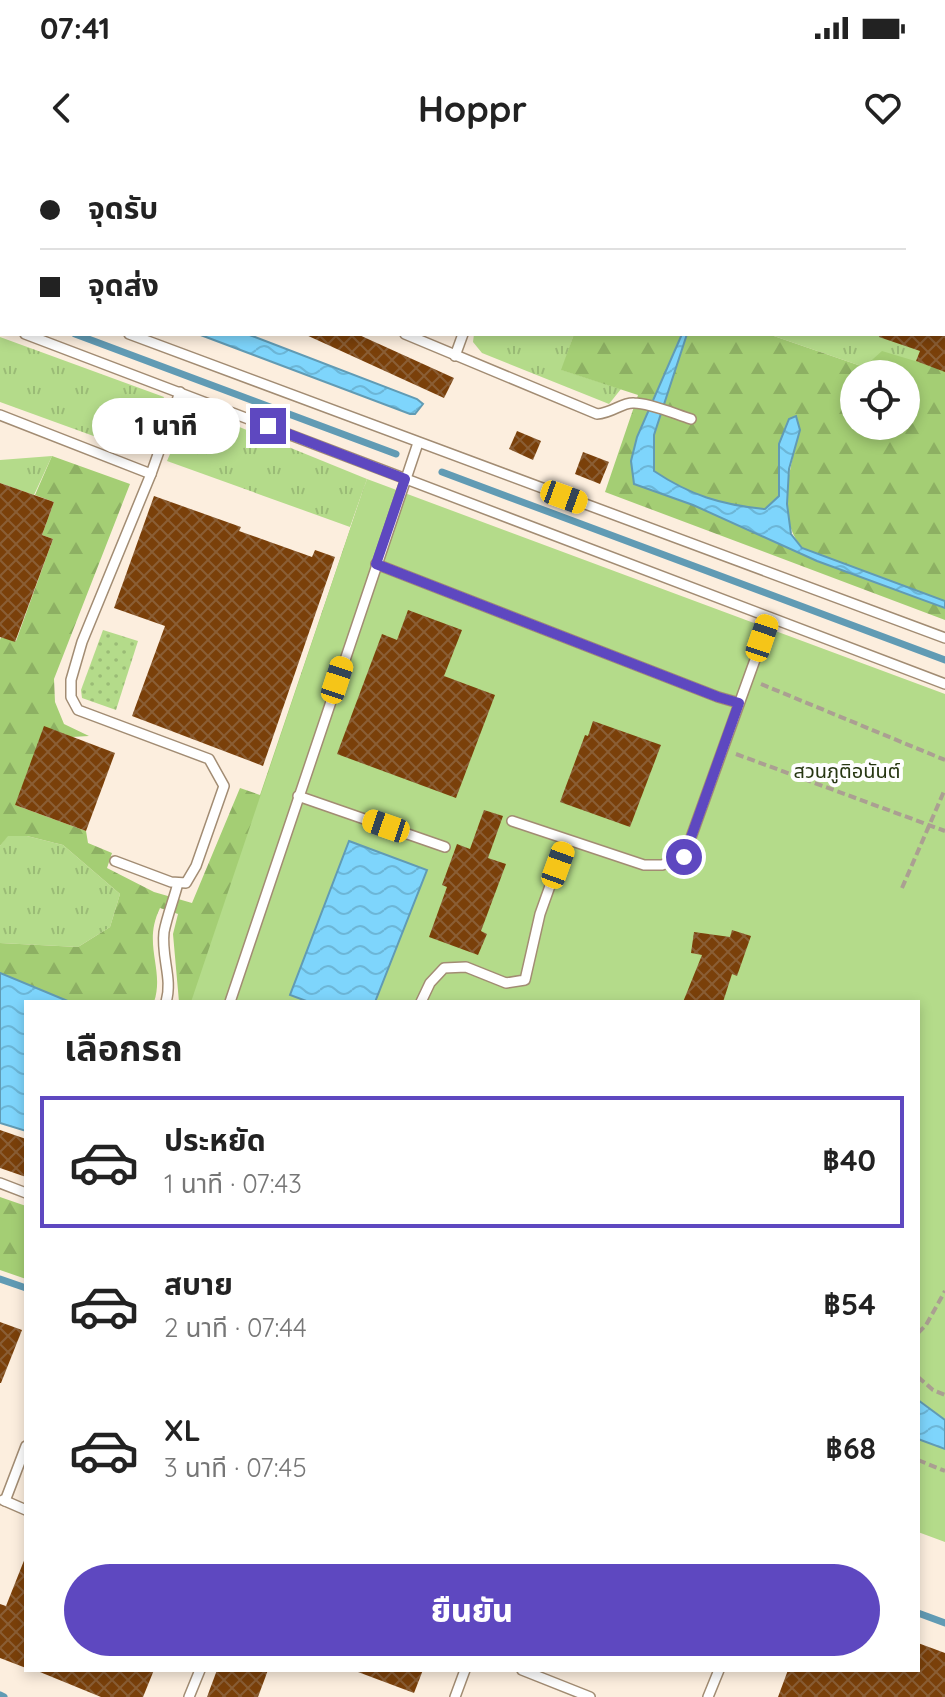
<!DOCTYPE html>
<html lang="th">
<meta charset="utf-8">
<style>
body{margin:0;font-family:Quicksand,"Noto Sans Thai",sans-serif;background:#f2f2f2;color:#222;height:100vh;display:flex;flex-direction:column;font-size:30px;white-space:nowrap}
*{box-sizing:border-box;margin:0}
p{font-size:26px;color:#767676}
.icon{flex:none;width:44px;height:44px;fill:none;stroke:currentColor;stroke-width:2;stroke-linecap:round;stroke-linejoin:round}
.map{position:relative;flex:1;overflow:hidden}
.panel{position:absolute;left:24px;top:840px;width:896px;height:672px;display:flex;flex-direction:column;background:#fff;border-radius:0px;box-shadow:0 4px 12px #0003}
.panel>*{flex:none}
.top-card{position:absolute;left:0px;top:0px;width:946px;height:176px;box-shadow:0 4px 12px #0003;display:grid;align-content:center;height:176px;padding:0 40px;background:#fff}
.controls{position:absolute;left:840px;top:200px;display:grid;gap:16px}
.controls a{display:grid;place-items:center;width:80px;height:80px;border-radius:50%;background:#fff;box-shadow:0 4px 12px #0003;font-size:40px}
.end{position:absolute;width:36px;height:36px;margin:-18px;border:10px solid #5e48c0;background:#fff;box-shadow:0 0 0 4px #fff}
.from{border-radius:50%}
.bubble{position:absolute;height:56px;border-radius:28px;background:#fff;box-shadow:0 4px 12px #0003;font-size:26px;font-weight:800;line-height:56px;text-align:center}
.car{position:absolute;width:24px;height:48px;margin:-24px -12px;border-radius:10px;box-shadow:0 0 6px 2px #0007;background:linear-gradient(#f5c518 24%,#345 0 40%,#f5c518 0 76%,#345 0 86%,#f5c518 0)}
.top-card b{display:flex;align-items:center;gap:28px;height:76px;font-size:30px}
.top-card b+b{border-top:2px solid #e0e0e0}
.top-card i{width:20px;height:20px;background:#222}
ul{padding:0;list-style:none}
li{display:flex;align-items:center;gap:24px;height:132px;margin:0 16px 12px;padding:0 24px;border:4px solid transparent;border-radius:0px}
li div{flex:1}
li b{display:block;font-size:30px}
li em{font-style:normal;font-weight:800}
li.selected{border-color:#5e48c0}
li>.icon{width:72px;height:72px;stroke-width:1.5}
h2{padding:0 40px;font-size:36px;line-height:96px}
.cta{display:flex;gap:16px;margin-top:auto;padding:16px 40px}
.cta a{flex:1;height:92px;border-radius:48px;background:#5e48c0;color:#fff;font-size:32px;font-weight:800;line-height:92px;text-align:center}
.status{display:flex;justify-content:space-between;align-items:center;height:56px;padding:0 40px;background:#fff;direction:ltr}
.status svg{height:22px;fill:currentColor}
header{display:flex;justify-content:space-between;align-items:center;height:104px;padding:0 40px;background:#fff;font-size:36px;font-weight:800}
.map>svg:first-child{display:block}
.grass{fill:url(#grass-tufts)}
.forest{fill:url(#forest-firs);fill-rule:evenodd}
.park{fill:#b4db8a}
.garden{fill:url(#garden-dots)}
.water{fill:url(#water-waves);stroke:#619bb4;stroke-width:2}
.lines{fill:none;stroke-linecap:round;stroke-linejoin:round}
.stream{stroke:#619bb4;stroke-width:7}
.building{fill:url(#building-cross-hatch)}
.lane-casing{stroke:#a28c73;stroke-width:12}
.street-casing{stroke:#a28c73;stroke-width:21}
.path{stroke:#ab9f92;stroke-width:4;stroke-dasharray:8 4;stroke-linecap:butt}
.lane{stroke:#fff;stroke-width:9}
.street{stroke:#fff;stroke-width:18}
.route{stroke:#5e48c0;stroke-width:10}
.labels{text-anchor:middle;stroke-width:8;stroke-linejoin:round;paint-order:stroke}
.park-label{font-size:20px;fill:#263611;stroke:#fefefe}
</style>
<div class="status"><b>07:41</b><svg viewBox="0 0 49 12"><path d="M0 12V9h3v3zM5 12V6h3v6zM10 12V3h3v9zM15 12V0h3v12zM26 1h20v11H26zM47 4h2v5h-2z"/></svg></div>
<header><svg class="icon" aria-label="back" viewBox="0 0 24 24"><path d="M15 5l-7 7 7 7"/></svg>Hoppr<svg class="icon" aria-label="heart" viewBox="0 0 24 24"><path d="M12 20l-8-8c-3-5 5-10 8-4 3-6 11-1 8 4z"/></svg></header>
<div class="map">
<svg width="945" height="1537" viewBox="0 0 945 1537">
<defs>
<pattern id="grass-tufts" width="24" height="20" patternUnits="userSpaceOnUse" patternTransform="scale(2)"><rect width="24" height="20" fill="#b4db8a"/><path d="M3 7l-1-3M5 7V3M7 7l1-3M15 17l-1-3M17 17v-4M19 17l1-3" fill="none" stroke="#9abb76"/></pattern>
<pattern id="forest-firs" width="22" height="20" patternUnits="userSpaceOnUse" patternTransform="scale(2)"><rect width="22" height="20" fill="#a4ce74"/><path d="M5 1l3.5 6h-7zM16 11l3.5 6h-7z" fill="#8db063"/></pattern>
<pattern id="garden-dots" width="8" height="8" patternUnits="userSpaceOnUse" patternTransform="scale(2)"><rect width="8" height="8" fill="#b4db8a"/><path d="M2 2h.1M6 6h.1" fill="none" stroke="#9abb76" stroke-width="1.8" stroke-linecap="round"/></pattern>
<pattern id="water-waves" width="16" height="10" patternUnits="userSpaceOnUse" patternTransform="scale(2)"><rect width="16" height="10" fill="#7ed5fc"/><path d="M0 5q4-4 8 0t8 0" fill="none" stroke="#6cb6d7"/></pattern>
<pattern id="building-cross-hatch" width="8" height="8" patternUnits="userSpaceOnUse" patternTransform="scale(2)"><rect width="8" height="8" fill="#7a400a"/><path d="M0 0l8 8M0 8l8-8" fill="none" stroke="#8a5e35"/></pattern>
</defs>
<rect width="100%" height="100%" fill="#fceede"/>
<g class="grass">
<path d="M 160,0 L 332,0 L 159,2 Z"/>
<path d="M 347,0 L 513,0 L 346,2 Z"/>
<path d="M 537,0 L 682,0 L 536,2 Z"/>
<path d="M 944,106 L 945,210 L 864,207 L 768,174 L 944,174 Z"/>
<path d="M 474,174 L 574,174 L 562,210 L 621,229 L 609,244 L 482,193 L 473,182 Z"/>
<path d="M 0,177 L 164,237 L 143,294 L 0,242 Z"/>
<path d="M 190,247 L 367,319 L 350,367 L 167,301 Z"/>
<path d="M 52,296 L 34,335 L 0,323 L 0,300 Z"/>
<path d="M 7,676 L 27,676 L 63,685 L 120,734 L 110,767 L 78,787 L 0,783 L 0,686 Z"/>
</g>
<g class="forest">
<path d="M 574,174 L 682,174 L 637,277 L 634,324 L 693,345 L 817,401 L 945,448 L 945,460 L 605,332 L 638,235 L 561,210 Z"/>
<path d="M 687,174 L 768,174 L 864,207 L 882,191 L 945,210 L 945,441 L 802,388 C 775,355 790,308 800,270 L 779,284 L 779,337 L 765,350 C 721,345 690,335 654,311 L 654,275 ZM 854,214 L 906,214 L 906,266 L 854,266 Z"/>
<path d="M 52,296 L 130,324 L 54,519 L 55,542 L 64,564 L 89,576 L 72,577 L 15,645 L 86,671 L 88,683 L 112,693 L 107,708 L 154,732 L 192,743 L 240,628 L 260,635 L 367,319 L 219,842 L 179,842 L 173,774 L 178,754 L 160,748 C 142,785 165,809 154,842 L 70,842 L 0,813 L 0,783 L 78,787 L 110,767 L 120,734 L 63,685 L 27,676 L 8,676 L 0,686 L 0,480 L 1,477 L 16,481 L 53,379 L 42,375 L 54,342 L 35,335 Z"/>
<path d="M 0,1037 L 26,1046 L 26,1119 L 0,1110 Z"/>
</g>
<path class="park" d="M 367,319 L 945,534 L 945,1382 L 918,1372 L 918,842 L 191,842 Z"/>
<g class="garden">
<path d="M 0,0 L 141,0 L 2,2 L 2,84 Z"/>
<path d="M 103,470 L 138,481 L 116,550 L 82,538 L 81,530 Z"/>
</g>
<g class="water">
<path d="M 198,174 L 247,174 L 417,239 L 423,244 L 415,254 L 410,254 Z"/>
<path d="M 682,174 L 687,174 L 654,275 L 654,311 C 690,335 721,345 765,349 L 779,336 L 779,284 L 789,259 L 796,256 L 800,270 L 789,309 L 787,344 L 791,374 L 802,388 L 945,441 L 945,448 L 817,401 L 693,345 L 634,324 L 631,301 L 637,277 Z"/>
<path d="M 349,681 L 427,710 L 375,842 L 309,842 L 290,835 Z"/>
<path d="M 0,813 L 70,842 L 26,842 L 26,971 L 0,963 Z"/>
<path d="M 918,1240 L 945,1260 L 945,1289 L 918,1279 Z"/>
</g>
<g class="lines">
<g class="stream">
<path d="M 0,146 L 2,146"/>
<path d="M 75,174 L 396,294"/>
<path d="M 442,312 L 945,500"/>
<path d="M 0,1119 L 26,1128"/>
<path d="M 918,1453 L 945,1463"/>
<path d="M 0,1535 L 4,1537"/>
</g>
</g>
<g class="building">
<path d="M 304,174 L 357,174 L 454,218 L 444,238 Z"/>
<path d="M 880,174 L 945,174 L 945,212 L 916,201 L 920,191 L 879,177 Z"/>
<path d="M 517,271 L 541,281 L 533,300 L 509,289 Z"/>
<path d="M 583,292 L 609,302 L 600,324 L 575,314 Z"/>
<path d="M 0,323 L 54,342 L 42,375 L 53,379 L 15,482 L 0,477 Z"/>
<path d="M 154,336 L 241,367 L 239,371 L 312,397 L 315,390 L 335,397 L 263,606 L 132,556 L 165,466 L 114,448 Z"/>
<path d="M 408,450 L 462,470 L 444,516 L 495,535 L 456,638 L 337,594 L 382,474 L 397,480 Z"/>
<path d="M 593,561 L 661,585 L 630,667 L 560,642 L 585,575 L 588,576 Z"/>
<path d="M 44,566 L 115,593 L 86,671 L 15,645 Z"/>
<path d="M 484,650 L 503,656 L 488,698 L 506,704 L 481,771 L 487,774 L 478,795 L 429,777 L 447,727 L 442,725 L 457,684 L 470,689 Z"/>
<path d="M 732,770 L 751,776 L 737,816 L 732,814 L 723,842 L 683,842 L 702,795 L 691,793 L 694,772 L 730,777 Z"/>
<path d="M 0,970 L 26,979 L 26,1017 L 0,1008 Z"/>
<path d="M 0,1162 L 22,1170 L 1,1223 L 0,1223 Z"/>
<path d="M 25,1398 L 26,1398 L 26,1508 L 0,1498 L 0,1444 L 6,1446 Z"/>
<path d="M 918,1483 L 945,1493 L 945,1537 L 778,1537 L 788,1510 L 918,1510 Z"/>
<path d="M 35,1510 L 154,1510 L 143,1537 L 101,1537 Z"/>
<path d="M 217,1510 L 268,1510 L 258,1537 L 207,1537 Z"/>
<path d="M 358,1510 L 423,1510 L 414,1533 L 358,1512 Z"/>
</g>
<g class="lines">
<g class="lane-casing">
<g id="lane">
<path d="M 152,2 L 153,0"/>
<path d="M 338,2 L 338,0"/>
<path d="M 404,2 L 405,0"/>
<path d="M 526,2 L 527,0"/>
<path d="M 0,125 L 2,126"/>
<path d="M 944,153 L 945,153"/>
<path d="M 0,165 L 2,165"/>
<path d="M 25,174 L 945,524"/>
<path d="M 129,174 L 945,478"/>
<path d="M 405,174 L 597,254 C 613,253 622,242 634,243 C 650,243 675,254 691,259"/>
<path d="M 455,196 L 463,174"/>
<path d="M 0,255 L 151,314 L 180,232"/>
<path d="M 376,404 L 718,537 L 739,543"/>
<path d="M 298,636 L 445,687"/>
<path d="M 512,661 L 644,705 L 662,705 L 684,697 L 770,458"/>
<path d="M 115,701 L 171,722 L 186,723 L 196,706 L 224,626 L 209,599 L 78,550 L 71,537 L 71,520 L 82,482 L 151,314"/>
<path d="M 166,842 C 173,819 161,797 164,772 C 167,756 174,739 178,723"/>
<path d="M 230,842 L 418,283"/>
<path d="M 421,842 L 430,823 L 444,808 L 466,807 L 506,823 L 525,820 L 540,754 L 566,681"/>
<path d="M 0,1023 L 26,1033"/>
<path d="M 3,1340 L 26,1350"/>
<path d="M 5,1341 L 26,1286"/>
<path d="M 522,1510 L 590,1537"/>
<path d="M 189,1537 L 200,1510"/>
<path d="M 455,1537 L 465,1510"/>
<path d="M 708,1537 L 719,1510"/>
</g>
</g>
<g class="street-casing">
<g id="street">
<path d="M 758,0 L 762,2"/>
<path d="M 944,82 L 945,83"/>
</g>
</g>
<g class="path">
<path d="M 726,0 L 730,2"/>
<path d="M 789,0 L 794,2"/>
<path d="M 906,0 L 911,2"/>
<path d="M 944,17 L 945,17"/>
<path d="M 761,524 L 945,600"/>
<path d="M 736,594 L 945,671"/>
<path d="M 902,728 L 945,629"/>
<path d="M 918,1173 L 926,1165 L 945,1131"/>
<path d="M 918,1217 L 933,1230 L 945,1235"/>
<path d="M 918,1300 L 945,1311"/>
</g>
<use href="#lane" class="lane"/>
<use href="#street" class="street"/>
</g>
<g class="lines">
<path class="route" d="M 268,266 L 405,319 L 376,404 L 718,537 L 739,543 L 684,697"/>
</g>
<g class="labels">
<g class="park-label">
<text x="847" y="618">สวนภูติอนันต์</text>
</g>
</g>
</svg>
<div class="controls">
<a><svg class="icon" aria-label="locate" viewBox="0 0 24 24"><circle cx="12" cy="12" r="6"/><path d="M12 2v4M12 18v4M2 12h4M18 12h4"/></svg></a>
</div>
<i class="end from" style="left:684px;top:697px"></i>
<i class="end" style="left:268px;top:266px"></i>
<div class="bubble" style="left:92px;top:238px;width:148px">1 นาที</div>
<i class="car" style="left:564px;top:337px;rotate:110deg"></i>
<i class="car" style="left:762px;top:478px;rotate:19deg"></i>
<i class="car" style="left:337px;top:520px;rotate:18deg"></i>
<i class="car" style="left:386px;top:666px;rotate:289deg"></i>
<i class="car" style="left:558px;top:705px;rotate:20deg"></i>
<div class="top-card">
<b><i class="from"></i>จุดรับ</b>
<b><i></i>จุดส่ง</b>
</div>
<section class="panel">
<h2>เลือกรถ</h2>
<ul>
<li class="selected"><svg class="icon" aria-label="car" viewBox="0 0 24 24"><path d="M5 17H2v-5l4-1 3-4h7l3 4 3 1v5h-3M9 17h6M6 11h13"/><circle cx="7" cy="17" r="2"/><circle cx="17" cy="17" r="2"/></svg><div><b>ประหยัด</b><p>1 นาที · 07:43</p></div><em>฿40</em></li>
<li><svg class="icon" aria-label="car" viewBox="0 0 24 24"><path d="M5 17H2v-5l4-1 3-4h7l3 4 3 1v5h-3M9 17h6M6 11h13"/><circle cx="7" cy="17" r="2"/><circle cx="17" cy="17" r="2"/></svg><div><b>สบาย</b><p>2 นาที · 07:44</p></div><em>฿54</em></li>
<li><svg class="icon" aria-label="car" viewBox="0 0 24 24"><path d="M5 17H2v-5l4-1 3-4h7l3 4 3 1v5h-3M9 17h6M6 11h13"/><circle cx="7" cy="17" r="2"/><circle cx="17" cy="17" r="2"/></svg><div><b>XL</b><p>3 นาที · 07:45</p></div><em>฿68</em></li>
</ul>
<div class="cta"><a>ยืนยัน</a></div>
</section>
</div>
